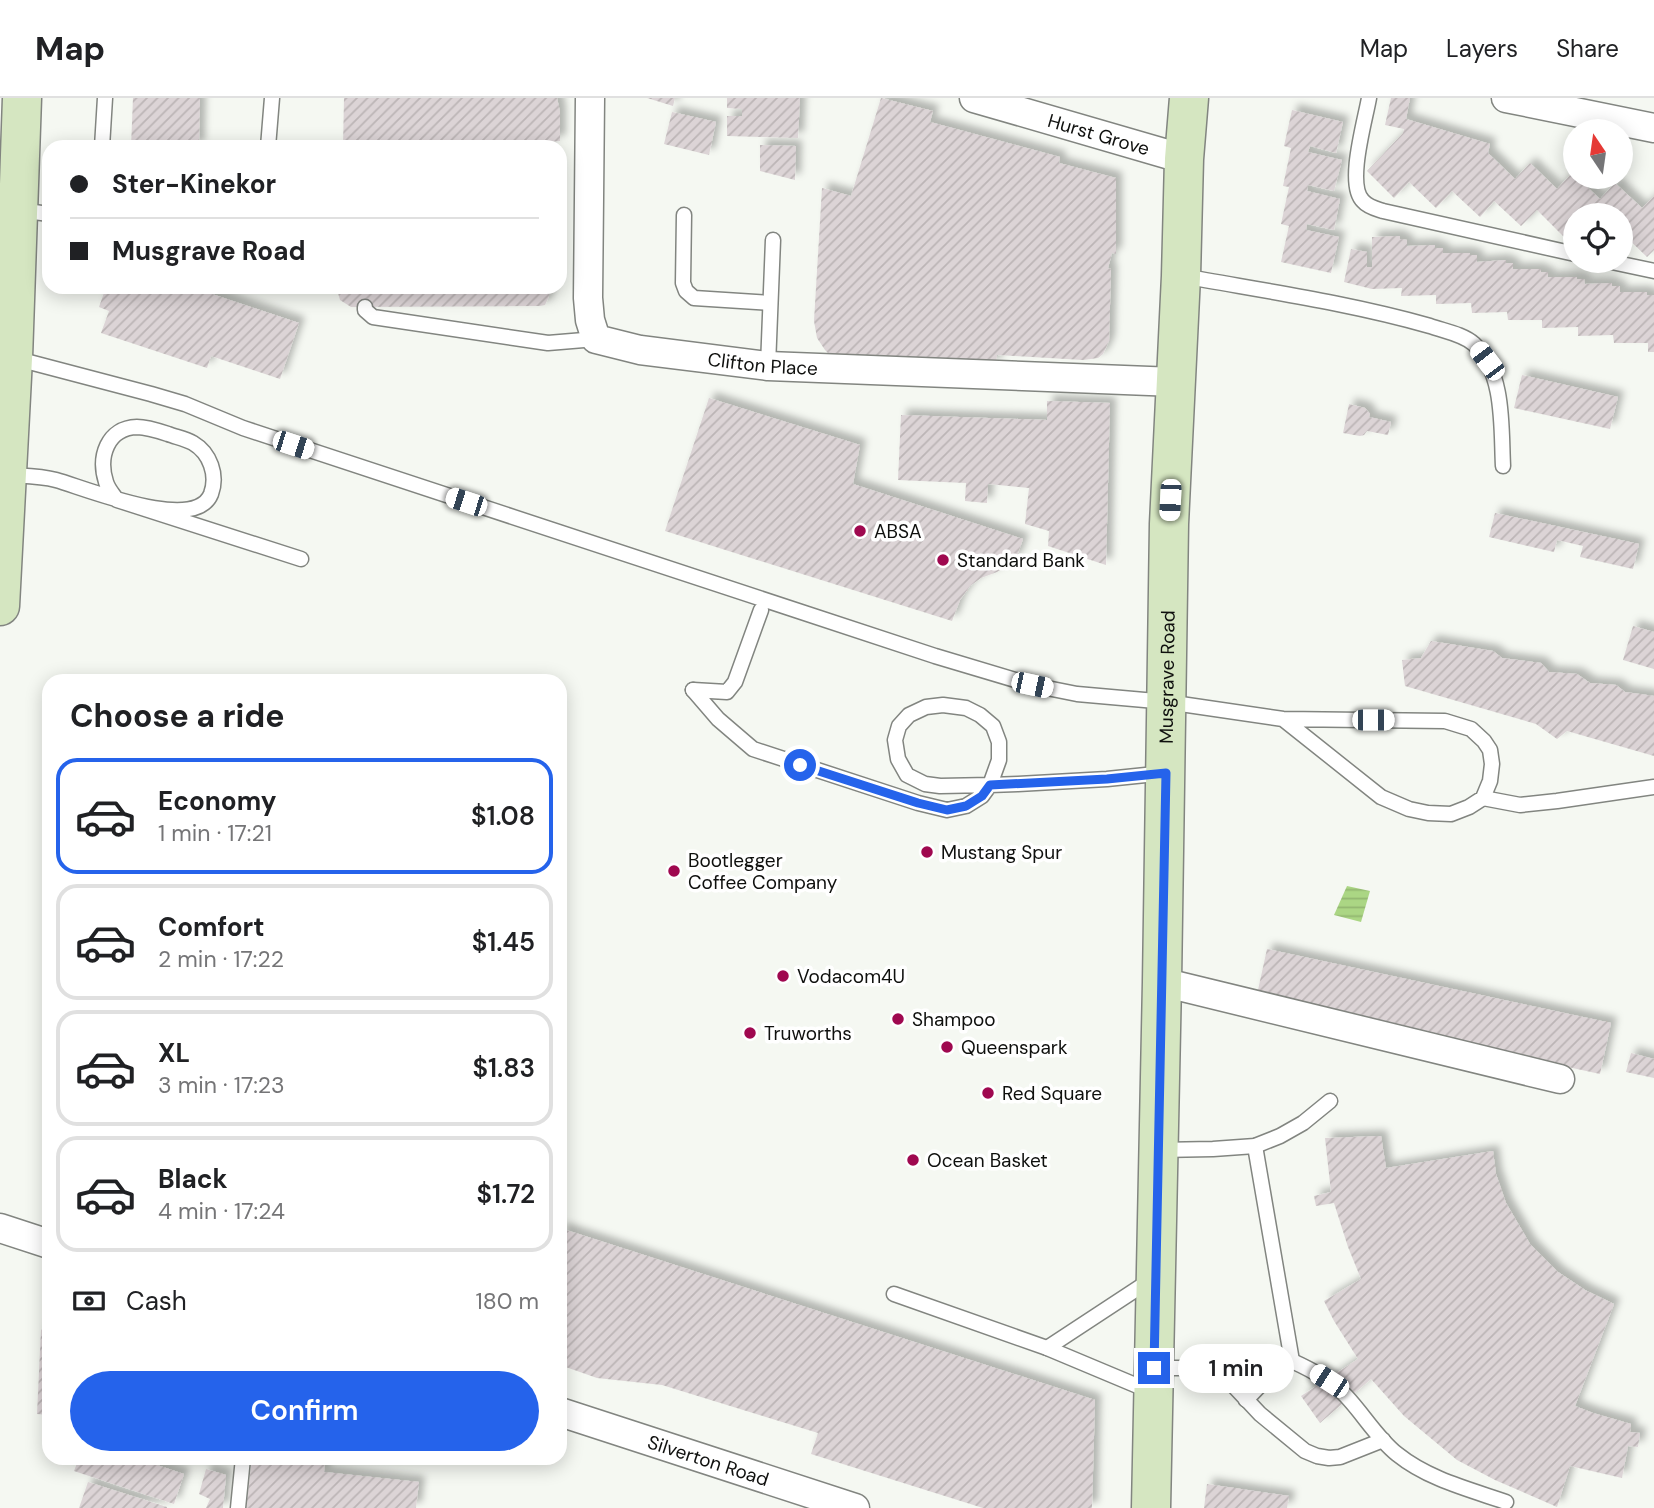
<!DOCTYPE html>
<meta charset="utf-8">
<style>
body{margin:0;font-family:"DM Sans",sans-serif;background:#f6f6f6;color:#202124;height:100vh;display:flex;flex-direction:column;font-size:26px;white-space:nowrap}
*{box-sizing:border-box;margin:0}
p{font-size:23px;color:#757577}
.icon{flex:none;width:38px;height:38px;fill:none;stroke:currentColor;stroke-width:2;stroke-linecap:round;stroke-linejoin:round}
.map{position:relative;flex:1;overflow:hidden}
.side{position:absolute;left:42px;top:576px;width:525px;height:791px;display:flex;flex-direction:column;background:#fff;border-radius:21px;box-shadow:0 4px 18px #0003}
.side>*{flex:none}
.hud{position:absolute;left:42px;top:42px;width:525px;height:154px;border-radius:21px;box-shadow:0 4px 18px #0003;display:grid;align-content:center;height:154px;padding:0 28px;background:#fff}
.needle{width:46px;rotate:347deg}
.buttons{position:absolute;left:1563px;top:21px;display:grid;gap:14px}
.buttons a{display:grid;place-items:center;width:70px;height:70px;border-radius:50%;background:#fff;box-shadow:0 4px 18px #0003;font-size:35px}
.end{position:absolute;width:32px;height:32px;margin:-16px;border:9px solid #2563eb;background:#fff;box-shadow:0 0 0 4px #fff}
.from{border-radius:50%}
.bubble{position:absolute;height:49px;border-radius:24px;background:#fff;box-shadow:0 4px 18px #0003;font-size:23px;font-weight:600;line-height:49px;text-align:center}
.car{position:absolute;width:21px;height:42px;margin:-21px -10px;border-radius:9px;box-shadow:0 0 5px 2px #0007;background:linear-gradient(#fff 24%,#345 0 40%,#fff 0 76%,#345 0 86%,#fff 0)}
.hud b{display:flex;align-items:center;gap:24px;height:66px;font-size:26px}
.hud b+b{border-top:2px solid #e0e0e0}
.hud i{width:18px;height:18px;background:#202124}
ul{padding:0;list-style:none}
li{display:flex;align-items:center;gap:21px;height:116px;margin:0 14px 10px;padding:0 14px;border:4px solid #e0e0e0;border-radius:21px}
li div{flex:1}
li b{display:block;font-size:26px}
li em{font-style:normal;font-weight:600}
li.selected{border-color:#2563eb}
li>.icon{width:63px;height:63px;stroke-width:1.5}
h2{padding:0 28px;font-size:32px;line-height:84px}
.pay{display:flex;align-items:center;gap:18px;height:77px;padding:0 28px;font-size:26px}
.pay p{margin-inline-start:auto}
.primary-button{display:flex;gap:14px;margin-top:auto;padding:14px 28px}
.primary-button a{flex:1;height:80px;border-radius:42px;background:#2563eb;color:#fff;font-size:28px;font-weight:600;line-height:80px;text-align:center}
header{display:flex;align-items:center;gap:42px;box-sizing:border-box;height:98px;padding:0 35px;background:#fff;border-bottom:2px solid #e0e0e0}
header strong{font-size:33px}
nav{display:flex;gap:38px;margin-inline-start:auto;font-size:24px}
.map>svg:first-child{display:block}
.water{fill:url(#water-rules)}
.building{fill:url(#building-hatch);filter:url(#shadow)}
.lines{fill:none;stroke-linecap:round;stroke-linejoin:round}
.lane-casing{stroke:#828580;stroke-width:17}
.street-casing{stroke:#828580;stroke-width:31}
.secondary-casing{stroke:#828580;stroke-width:41}
.lane{stroke:#fff;stroke-width:14}
.street{stroke:#fff;stroke-width:28}
.secondary{stroke:#d5e6c1;stroke-width:38}
.route{stroke:#2563eb;stroke-width:9}
.poi-dot{fill:#9f084f;stroke:#fff;stroke-width:2.5}
.labels{text-anchor:middle;stroke-width:7;stroke-linejoin:round;paint-order:stroke}
.street-label{font-size:19px;fill:#0f100e;stroke:#fff}
.poi-label{font-size:19px;fill:#0f100e;stroke:#fff;text-anchor:start}
</style>
<header>
<strong>Map</strong>
<nav><a>Map</a><a>Layers</a><a>Share</a></nav>
</header>
<div class="map">
<svg width="1654" height="1410" viewBox="0 0 1654 1410">
<defs>
<pattern id="water-rules" width="6" height="5" patternUnits="userSpaceOnUse" patternTransform="scale(1.75)"><rect width="6" height="5" fill="#abd684"/><path d="M0 2.5h6" fill="none" stroke="#92b771"/></pattern>
<pattern id="building-hatch" width="6" height="6" patternUnits="userSpaceOnUse" patternTransform="scale(1.75)"><rect width="6" height="6" fill="#dcd4d6"/><path d="M-1 1l2-2M0 6l6-6M5 7l2-2" fill="none" stroke="#bcb5b6"/></pattern>
<filter id="shadow"><feDropShadow dx="6" dy="-6" stdDeviation="3.5" flood-color="#0004"/></filter>
</defs>
<rect width="100%" height="100%" fill="#f5f8f2"/>
<path class="water" d="M 1347,788 L 1370,793 L 1361,824 L 1334,817 Z"/>
<g class="building">
<path d="M 133,0 L 200,0 L 199,49 L 131,49 Z"/>
<path d="M 344,0 L 557,0 L 560,14 L 560,43 L 550,44 L 550,49 L 343,49 Z"/>
<path d="M 647,0 L 675,0 L 673,8 Z"/>
<path d="M 727,0 L 800,0 L 798,40 L 727,38 L 727,18 L 742,18 L 742,11 L 727,10 Z"/>
<path d="M 881,0 L 933,13 L 930,24 L 1060,59 L 1059,65 L 1116,80 L 1116,156 L 1112,155 L 1108,170 L 1111,171 L 1109,243 L 1103,256 L 1098,260 L 1083,262 L 997,257 L 996,266 L 830,257 L 825,252 L 817,240 L 814,223 L 822,90 L 851,98 Z"/>
<path d="M 1391,0 L 1410,0 L 1406,21 L 1490,46 L 1488,55 L 1515,81 L 1530,65 L 1557,91 L 1572,75 L 1600,101 L 1615,85 L 1642,110 L 1654,98 L 1654,152 L 1647,159 L 1620,133 L 1620,117 L 1575,117 L 1575,127 L 1564,139 L 1537,112 L 1521,128 L 1494,103 L 1480,119 L 1452,93 L 1436,110 L 1409,84 L 1394,100 L 1367,73 L 1403,35 L 1404,31 L 1385,27 Z"/>
<path d="M 1292,12 L 1343,24 L 1336,55 L 1310,48 L 1308,54 L 1342,62 L 1334,93 L 1308,87 L 1307,93 L 1340,101 L 1334,132 L 1307,126 L 1306,132 L 1339,139 L 1331,175 L 1281,164 L 1289,128 L 1281,126 L 1289,89 L 1283,88 L 1291,50 L 1284,48 Z"/>
<path d="M 672,14 L 716,24 L 709,57 L 664,46 Z"/>
<path d="M 760,47 L 796,48 L 795,82 L 760,73 Z"/>
<path d="M 1400,138 L 1400,141 L 1407,142 L 1407,148 L 1435,147 L 1435,150 L 1443,150 L 1443,155 L 1470,155 L 1470,157 L 1477,157 L 1477,164 L 1506,162 L 1506,165 L 1513,165 L 1513,171 L 1541,171 L 1541,174 L 1548,174 L 1548,179 L 1577,179 L 1577,181 L 1584,181 L 1585,186 L 1612,185 L 1612,188 L 1620,188 L 1620,194 L 1647,194 L 1647,197 L 1654,197 L 1654,254 L 1648,254 L 1648,245 L 1614,245 L 1613,237 L 1578,238 L 1578,229 L 1542,230 L 1542,222 L 1508,222 L 1507,214 L 1472,215 L 1471,205 L 1436,206 L 1436,197 L 1401,198 L 1402,190 L 1372,191 L 1344,184 L 1351,151 L 1367,154 L 1367,169 L 1372,169 L 1372,139 Z"/>
<path d="M 106,189 L 191,189 L 299,225 L 280,281 L 211,258 L 207,270 L 101,235 L 109,213 L 99,209 Z"/>
<path d="M 338,189 L 549,189 L 549,198 L 545,207 L 540,208 L 351,209 L 340,202 L 338,195 Z"/>
<path d="M 1522,277 L 1618,299 L 1610,331 L 1514,310 Z"/>
<path d="M 709,300 L 860,347 L 853,386 L 1023,441 L 1017,458 L 1007,468 L 997,474 L 981,480 L 970,488 L 960,502 L 952,523 L 665,433 Z"/>
<path d="M 1047,303 L 1110,305 L 1106,467 L 1048,448 L 1049,433 L 1025,426 L 1029,390 L 988,386 L 987,405 L 965,403 L 966,385 L 898,382 L 901,317 L 1047,322 Z"/>
<path d="M 1349,306 L 1365,310 L 1370,316 L 1369,319 L 1391,324 L 1388,337 L 1367,333 L 1364,337 L 1360,338 L 1343,335 Z"/>
<path d="M 1495,415 L 1639,446 L 1633,471 L 1580,459 L 1583,448 L 1557,442 L 1554,454 L 1489,439 Z"/>
<path d="M 1633,528 L 1654,534 L 1654,571 L 1623,562 Z"/>
<path d="M 1431,543 L 1493,553 L 1502,560 L 1541,565 L 1549,574 L 1577,576 L 1590,585 L 1616,587 L 1625,594 L 1654,598 L 1654,658 L 1567,633 L 1557,641 L 1536,626 L 1405,588 L 1402,562 L 1421,560 Z"/>
<path d="M 1267,851 L 1611,925 L 1600,976 L 1256,901 Z"/>
<path d="M 1631,955 L 1654,961 L 1654,980 L 1626,974 Z"/>
<path d="M 1381,1038 L 1386,1070 L 1493,1053 L 1496,1076 L 1506,1105 L 1530,1146 L 1558,1174 L 1585,1192 L 1614,1206 L 1575,1308 L 1593,1315 L 1631,1326 L 1630,1334 L 1640,1335 L 1638,1349 L 1628,1348 L 1622,1380 L 1570,1368 L 1557,1409 L 1495,1382 L 1457,1362 L 1404,1318 L 1371,1281 L 1320,1325 L 1301,1298 L 1358,1261 L 1334,1223 L 1324,1203 L 1361,1181 L 1348,1149 L 1334,1105 L 1316,1108 L 1314,1098 L 1331,1094 L 1325,1040 Z"/>
<path d="M 560,1130 L 1095,1302 L 1092,1410 L 983,1410 L 811,1356 L 818,1335 L 662,1287 L 597,1280 L 560,1267 Z"/>
<path d="M 49,1226 L 49,1317 L 37,1316 L 41,1232 Z"/>
<path d="M 79,1360 L 136,1360 L 184,1376 L 174,1406 L 74,1373 Z"/>
<path d="M 252,1360 L 325,1360 L 324,1374 L 419,1384 L 416,1410 L 246,1410 Z"/>
<path d="M 206,1371 L 226,1377 L 223,1410 L 206,1410 L 210,1401 L 199,1396 Z"/>
<path d="M 88,1384 L 167,1409 L 167,1410 L 79,1410 Z"/>
<path d="M 1207,1386 L 1289,1398 L 1287,1410 L 1204,1410 Z"/>
</g>
<g class="lines">
<g class="lane-casing">
<g id="lane">
<path d="M 1369,0 C 1365,23 1346,87 1363,103 C 1368,109 1377,111 1383,113 L 1575,156"/>
<path d="M 102,49 L 105,0"/>
<path d="M 268,49 L 272,0"/>
<path d="M 19,112 L 49,116"/>
<path d="M 684,117 L 683,185 L 686,193 L 694,200 L 770,205"/>
<path d="M 1607,163 L 1654,173"/>
<path d="M 1183,178 C 1265,193 1349,205 1430,228 C 1444,233 1463,236 1474,246 C 1505,275 1501,330 1503,368"/>
<path d="M 365,209 L 365,212 L 373,219 L 548,245 L 596,241"/>
<path d="M 14,260 L 151,296 L 185,306 L 243,330 L 935,558 L 1032,587 L 1077,596 L 1167,604 L 1283,621 L 1445,623 L 1471,631 L 1484,643 L 1490,652 L 1492,666 L 1490,683 L 1483,700 L 1469,709 L 1451,716 L 1428,715 L 1409,711 L 1381,699 L 1283,621"/>
<path d="M 768,268 L 773,142"/>
<path d="M 9,377 C 24,378 41,378 56,382 C 85,390 195,436 211,396 C 218,377 210,355 193,345 C 186,341 176,339 168,336 C 159,333 147,329 137,329 C 107,330 98,359 106,384 C 108,391 113,396 117,402 L 301,461"/>
<path d="M 693,592 L 718,621 L 753,651 L 918,705 L 947,712 L 966,708 L 982,698 L 990,687 L 999,662 L 999,644 L 993,628 L 980,617 L 966,610 L 943,607 L 926,609 L 909,617 L 899,628 L 895,642 L 898,661 L 907,677 L 925,686 L 940,688 L 990,687 L 1018,686 L 1107,681 L 1165,675"/>
<path d="M 693,592 L 727,594 L 735,584 L 761,512"/>
<path d="M 1483,700 L 1520,707 L 1557,703 L 1654,689"/>
<path d="M 1255,1048 L 1292,1263"/>
<path d="M 1159,1052 L 1213,1051 L 1255,1048 L 1280,1038 L 1303,1025 L 1330,1003"/>
<path d="M 894,1196 L 1047,1250 L 1152,1294"/>
<path d="M 1047,1250 L 1152,1181"/>
<path d="M 1292,1263 C 1312,1272 1331,1282 1346,1298 C 1364,1317 1377,1340 1397,1356 C 1428,1381 1468,1391 1506,1404"/>
<path d="M 1155,1270 L 1203,1270 L 1215,1273 L 1230,1284 L 1260,1316 L 1305,1353 L 1317,1358 L 1329,1360 L 1340,1359 L 1383,1342"/>
<path d="M 1246,1302 L 1272,1275 L 1292,1263"/>
<path d="M 238,1410 L 243,1360"/>
</g>
</g>
<g class="street-casing">
<g id="street">
<path id="s1" d="M 590,0 L 588,200 L 590,222 L 596,241 L 640,252 L 768,268 L 1175,284"/>
<path id="s2" d="M 974,0 L 1184,61"/>
<path d="M 1506,0 L 1654,30"/>
<path d="M 1162,884 L 1560,981"/>
<path d="M 0,1130 L 49,1146"/>
<path id="s3" d="M 560,1314 L 855,1410"/>
</g>
</g>
<g class="secondary-casing">
<g id="secondary">
<path d="M 0,508 L 13,260 L 22,0"/>
<path id="s4" d="M 1151,1410 L 1162,884 L 1169,426 L 1181,178 L 1184,61 L 1189,0"/>
</g>
</g>
<use href="#lane" class="lane"/>
<use href="#street" class="street"/>
<use href="#secondary" class="secondary"/>
</g>
<g class="lines">
<path class="route" d="M 800,667 L 918,705 L 947,712 L 966,708 L 982,698 L 990,687 L 1107,681 L 1166,675 L 1154,1270"/>
</g>
<g class="poi-dot">
<circle cx="860" cy="433" r="7"/>
<circle cx="943" cy="462" r="7"/>
<circle cx="927" cy="754" r="7"/>
<circle cx="674" cy="773" r="7"/>
<circle cx="783" cy="878" r="7"/>
<circle cx="898" cy="921" r="7"/>
<circle cx="750" cy="935" r="7"/>
<circle cx="947" cy="949" r="7"/>
<circle cx="988" cy="995" r="7"/>
<circle cx="913" cy="1062" r="7"/>
</g>
<g class="labels">
<g class="street-label">
<text dy="7" stroke="none"><textPath href="#s2" startOffset="130">Hurst Grove</textPath></text>
<text dy="7" stroke="none"><textPath href="#s1" startOffset="411">Clifton Place</textPath></text>
<text dy="7" stroke="none"><textPath href="#s4" startOffset="831">Musgrave Road</textPath></text>
<text dy="7" stroke="none"><textPath href="#s3" startOffset="156">Silverton Road</textPath></text>
</g>
<g class="poi-label">
<text x="874" y="440">ABSA</text>
<text x="957" y="469">Standard Bank</text>
<text x="941" y="761">Mustang Spur</text>
<text x="688" y="769">Bootlegger<tspan x="688" dy="22">Coffee Company</tspan></text>
<text x="797" y="885">Vodacom4U</text>
<text x="912" y="928">Shampoo</text>
<text x="764" y="942">Truworths</text>
<text x="961" y="956">Queenspark</text>
<text x="1002" y="1002">Red Square</text>
<text x="927" y="1069">Ocean Basket</text>
</g>
</g>
</svg>
<div class="buttons">
<a><svg class="needle" viewBox="-14 -14 28 28"><path d="M0-13l5 13h-10z" fill="#e53935"/><path d="M0 13l5-13h-10z" fill="#757577"/></svg></a>
<a><svg class="icon" aria-label="locate" viewBox="0 0 24 24"><circle cx="12" cy="12" r="6"/><path d="M12 2v4M12 18v4M2 12h4M18 12h4"/></svg></a>
</div>
<i class="end from" style="left:800px;top:667px"></i>
<i class="end" style="left:1154px;top:1270px"></i>
<div class="bubble" style="left:1178px;top:1246px;width:116px">1 min</div>
<i class="car" style="left:1487px;top:263px;rotate:323deg"></i>
<i class="car" style="left:293px;top:347px;rotate:108deg"></i>
<i class="car" style="left:1170px;top:402px;rotate:183deg"></i>
<i class="car" style="left:466px;top:404px;rotate:288deg"></i>
<i class="car" style="left:1032px;top:587px;rotate:102deg"></i>
<i class="car" style="left:1373px;top:622px;rotate:90deg"></i>
<i class="car" style="left:1329px;top:1283px;rotate:303deg"></i>
<div class="hud">
<b><i class="from"></i>Ster-Kinekor</b>
<b><i></i>Musgrave Road</b>
</div>
<section class="side">
<h2>Choose a ride</h2>
<ul>
<li class="selected"><svg class="icon" aria-label="car" viewBox="0 0 24 24"><path d="M5 17H2v-5l4-1 3-4h7l3 4 3 1v5h-3M9 17h6M6 11h13"/><circle cx="7" cy="17" r="2"/><circle cx="17" cy="17" r="2"/></svg><div><b>Economy</b><p>1 min · 17:21</p></div><em>$1.08</em></li>
<li><svg class="icon" aria-label="car" viewBox="0 0 24 24"><path d="M5 17H2v-5l4-1 3-4h7l3 4 3 1v5h-3M9 17h6M6 11h13"/><circle cx="7" cy="17" r="2"/><circle cx="17" cy="17" r="2"/></svg><div><b>Comfort</b><p>2 min · 17:22</p></div><em>$1.45</em></li>
<li><svg class="icon" aria-label="car" viewBox="0 0 24 24"><path d="M5 17H2v-5l4-1 3-4h7l3 4 3 1v5h-3M9 17h6M6 11h13"/><circle cx="7" cy="17" r="2"/><circle cx="17" cy="17" r="2"/></svg><div><b>XL</b><p>3 min · 17:23</p></div><em>$1.83</em></li>
<li><svg class="icon" aria-label="car" viewBox="0 0 24 24"><path d="M5 17H2v-5l4-1 3-4h7l3 4 3 1v5h-3M9 17h6M6 11h13"/><circle cx="7" cy="17" r="2"/><circle cx="17" cy="17" r="2"/></svg><div><b>Black</b><p>4 min · 17:24</p></div><em>$1.72</em></li>
</ul>
<div class="pay"><svg class="icon" aria-label="cash" viewBox="0 0 24 24"><path d="M3 7h18v10H3z"/><circle cx="12" cy="12" r="2"/></svg>Cash<p>180 m</p></div>
<div class="primary-button"><a>Confirm</a></div>
</section>
</div>
